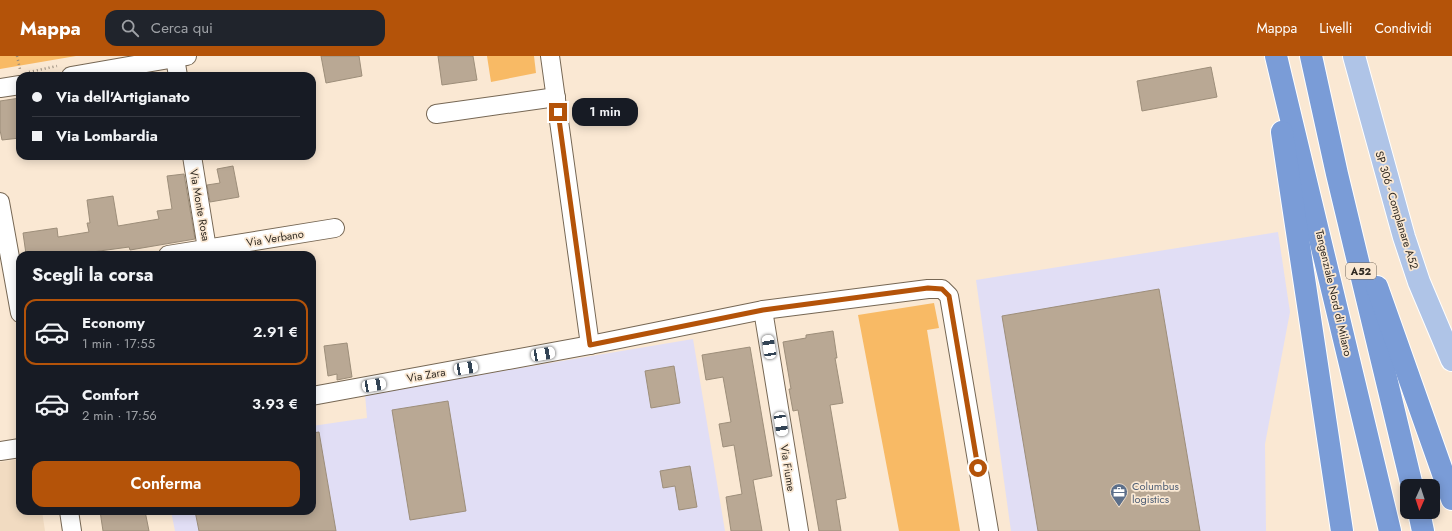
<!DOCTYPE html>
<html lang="it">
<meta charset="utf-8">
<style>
body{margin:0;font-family:Jost,sans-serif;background:#20242c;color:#f1f3f6;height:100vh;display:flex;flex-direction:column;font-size:15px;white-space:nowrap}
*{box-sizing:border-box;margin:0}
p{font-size:13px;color:#9ea1a6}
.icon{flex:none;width:22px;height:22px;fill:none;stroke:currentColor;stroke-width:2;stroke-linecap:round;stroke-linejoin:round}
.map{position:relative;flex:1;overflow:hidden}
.details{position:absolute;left:16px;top:195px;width:300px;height:264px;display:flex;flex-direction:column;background:#171b24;border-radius:12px;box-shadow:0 2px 10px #0003}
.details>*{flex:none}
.guide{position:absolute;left:16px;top:16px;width:300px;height:88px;border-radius:12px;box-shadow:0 2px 10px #0003;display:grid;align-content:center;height:88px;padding:0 16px;background:#171b24}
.needle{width:26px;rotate:183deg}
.buttons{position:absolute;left:1400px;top:423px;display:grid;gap:8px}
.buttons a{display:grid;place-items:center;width:40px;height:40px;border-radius:8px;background:#171b24;box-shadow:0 2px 10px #0003;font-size:20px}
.end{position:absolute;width:18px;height:18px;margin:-9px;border:5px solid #b45309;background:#fff;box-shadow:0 0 0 2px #fff}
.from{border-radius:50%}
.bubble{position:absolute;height:28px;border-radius:12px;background:#171b24;box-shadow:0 2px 10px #0003;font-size:13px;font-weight:600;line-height:28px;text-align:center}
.car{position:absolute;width:12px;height:24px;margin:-12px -6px;border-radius:5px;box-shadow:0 0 3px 1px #0007;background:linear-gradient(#fff 24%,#345 0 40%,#fff 0 76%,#345 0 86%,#fff 0)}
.guide b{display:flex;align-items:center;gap:14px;height:38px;font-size:15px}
.guide b+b{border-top:1px solid #363941}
.guide i{width:10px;height:10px;background:#f1f3f6}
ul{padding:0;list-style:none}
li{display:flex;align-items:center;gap:12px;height:66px;margin:0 8px 6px;padding:0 8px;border:2px solid transparent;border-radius:12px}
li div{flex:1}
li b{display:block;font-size:15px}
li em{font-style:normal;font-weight:600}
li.selected{border-color:#b45309}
li>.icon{width:36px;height:36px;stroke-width:1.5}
h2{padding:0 16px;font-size:18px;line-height:48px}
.cta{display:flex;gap:8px;margin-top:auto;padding:8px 16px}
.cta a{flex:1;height:46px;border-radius:12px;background:#b45309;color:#fff;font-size:16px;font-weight:600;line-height:46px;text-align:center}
header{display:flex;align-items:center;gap:24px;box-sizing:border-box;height:56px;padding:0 20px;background:#b45309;color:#fff}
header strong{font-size:19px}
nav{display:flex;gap:22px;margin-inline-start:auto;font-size:14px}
.search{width:280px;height:36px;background:#20242c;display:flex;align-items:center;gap:10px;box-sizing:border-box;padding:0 14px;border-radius:12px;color:#9ea1a6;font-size:15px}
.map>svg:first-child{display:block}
.built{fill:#f1dbc1}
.industrial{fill:#e1def5}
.green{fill:#f8ba65}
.building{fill:#b9a894;stroke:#9d8e7a}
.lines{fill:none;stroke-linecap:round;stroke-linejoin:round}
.minor-casing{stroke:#766754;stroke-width:20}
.major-casing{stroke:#fff;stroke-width:24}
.highway-casing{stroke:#fff;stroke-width:24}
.path{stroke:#95897b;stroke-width:2.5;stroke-dasharray:1 3;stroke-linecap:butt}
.minor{stroke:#fff;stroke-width:18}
.major{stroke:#afc4e7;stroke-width:22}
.highway{stroke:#7a9cd7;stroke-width:22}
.route{stroke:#b45309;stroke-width:5}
.labels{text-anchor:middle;stroke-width:3.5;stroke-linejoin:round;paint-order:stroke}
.shield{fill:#fae8d3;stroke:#6d6357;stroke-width:1}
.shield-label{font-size:10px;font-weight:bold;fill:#302a22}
.street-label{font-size:11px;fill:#302a22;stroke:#fae8d3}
.service-label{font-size:11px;fill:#4e5e75;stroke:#fae8d3;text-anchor:start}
</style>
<header>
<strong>Mappa</strong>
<div class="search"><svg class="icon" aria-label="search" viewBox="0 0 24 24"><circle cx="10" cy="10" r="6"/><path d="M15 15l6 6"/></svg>Cerca qui</div>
<nav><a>Mappa</a><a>Livelli</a><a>Condividi</a></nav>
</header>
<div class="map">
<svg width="1452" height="475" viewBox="0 0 1452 475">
<rect width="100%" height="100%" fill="#fae8d3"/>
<path class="built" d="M 20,403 L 20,455 L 42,455 L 45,475 L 0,475 L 0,406 Z"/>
<g class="industrial">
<path d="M 1278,176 L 1290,256 L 1265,388 L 1266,475 L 1011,475 L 976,224 Z"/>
<path d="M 693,283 L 725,475 L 175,475 L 171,455 L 312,455 L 312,370 L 367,362 L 365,338 Z"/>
</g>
<g class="green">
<path d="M 0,0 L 76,0 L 0,13 Z"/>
<path d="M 487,0 L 534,0 L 536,17 L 491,26 Z"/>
<path d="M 934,247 L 939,272 L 927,274 L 960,475 L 899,475 L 858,259 Z"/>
</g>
<g class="building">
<path d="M 321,0 L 359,0 L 362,20 L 326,27 Z"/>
<path d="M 438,0 L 473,0 L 477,24 L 442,29 Z"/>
<path d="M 1211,11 L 1217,41 L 1142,55 L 1137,25 Z"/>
<path d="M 20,42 L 20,82 L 2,84 L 0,74 L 0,45 Z"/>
<path d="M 233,110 L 239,141 L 210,146 L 207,129 L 220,127 L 217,113 Z"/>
<path d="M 184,118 L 195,183 L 130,194 L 129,191 L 70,199 L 31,199 L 30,197 L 26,198 L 23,177 L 57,172 L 58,181 L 89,176 L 87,167 L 90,167 L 87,144 L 113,140 L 118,170 L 159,163 L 157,155 L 172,153 L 167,120 Z"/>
<path d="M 1159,233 L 1200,475 L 1038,475 L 1002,260 Z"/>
<path d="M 833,275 L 837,302 L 835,302 L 843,347 L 830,349 L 846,442 L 836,444 L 841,475 L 819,475 L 798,354 L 793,355 L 789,333 L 791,333 L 783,286 L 806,282 L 806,279 Z"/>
<path d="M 347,287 L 352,321 L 337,324 L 337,318 L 328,320 L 324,290 Z"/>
<path d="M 750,291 L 772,420 L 753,424 L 762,475 L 731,475 L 726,441 L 742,438 L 734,389 L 723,391 L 719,368 L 731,366 L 723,321 L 706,324 L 702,299 Z"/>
<path d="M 674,310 L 680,347 L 651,352 L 645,315 Z"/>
<path d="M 448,345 L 466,455 L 410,464 L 392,354 Z"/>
<path d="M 319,376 L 336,475 L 199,475 L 195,455 L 312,455 L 312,377 Z"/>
<path d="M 690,410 L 697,451 L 679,454 L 675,430 L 663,432 L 660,415 Z"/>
<path d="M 100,455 L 145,455 L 149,475 L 103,475 Z"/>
</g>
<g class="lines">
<g class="minor-casing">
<g id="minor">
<path d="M 550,0 L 590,289"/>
<path d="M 175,2 L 178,20"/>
<path d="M 71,20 L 187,0"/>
<path d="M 0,32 L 20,29"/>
<path d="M 436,58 L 556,41"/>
<path d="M 192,100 L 208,199"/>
<path d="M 0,146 L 20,257"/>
<path d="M 168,199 L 335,172"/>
<path d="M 763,254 L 799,475"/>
<path d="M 312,340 L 590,289 L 763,254 L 928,233 L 942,233 L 949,240 L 989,475"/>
<path d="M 0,395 L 20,392"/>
<path d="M 69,455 L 72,475"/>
</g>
</g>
<g class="major-casing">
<path id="major" d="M 1354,0 L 1404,181 L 1419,226 L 1452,304"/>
</g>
<g class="highway-casing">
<g id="highway">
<path d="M 1276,0 L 1390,475"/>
<path d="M 1311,0 L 1337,118 L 1412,430"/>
<path d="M 1282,76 L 1342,475"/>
<path d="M 1377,231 L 1452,443"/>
<path d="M 1419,456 L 1423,475"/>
</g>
</g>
<g class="path">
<path d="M 17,0 L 20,13"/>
<path d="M 29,16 L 57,10"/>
</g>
<use href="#minor" class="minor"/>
<use href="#major" class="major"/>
<use href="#highway" class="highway"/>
</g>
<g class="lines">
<path class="route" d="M 558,56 L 590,289 L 763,254 L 928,232 L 942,233 L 949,240 L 978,412"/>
</g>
<defs>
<g id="office-pin" transform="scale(0.9)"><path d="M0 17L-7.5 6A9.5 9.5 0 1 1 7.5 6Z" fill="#5c6f8a" stroke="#fae8d3"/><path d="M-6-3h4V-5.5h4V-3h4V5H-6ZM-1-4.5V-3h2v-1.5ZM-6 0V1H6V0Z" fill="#fff"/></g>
</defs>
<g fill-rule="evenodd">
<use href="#office-pin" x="1119" y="436"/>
</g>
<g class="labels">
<rect class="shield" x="1346" y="207" width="30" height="16" rx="3"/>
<g class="shield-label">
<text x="1361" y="219">A52</text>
</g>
<g class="street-label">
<text transform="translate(200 149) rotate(80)" y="4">Via Monte Rosa</text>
<text transform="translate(1397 154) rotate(73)" y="4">SP 306 - Complanare A52</text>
<text transform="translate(275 182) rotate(-9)" y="4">Via Verbano</text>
<text transform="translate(1334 237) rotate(77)" y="4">Tangenziale Nord di Milano</text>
<text transform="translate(426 319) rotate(-10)" y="4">Via Zara</text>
<text transform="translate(788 412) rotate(81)" y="4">Via Fiume</text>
</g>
<g class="service-label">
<text x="1132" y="434">Columbus<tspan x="1132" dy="13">logistics</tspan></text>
</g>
</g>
</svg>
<div class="buttons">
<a><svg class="needle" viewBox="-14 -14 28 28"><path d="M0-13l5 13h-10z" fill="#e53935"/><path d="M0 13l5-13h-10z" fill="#9ea1a6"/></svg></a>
</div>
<i class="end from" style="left:978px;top:412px"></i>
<i class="end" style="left:558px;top:56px"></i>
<div class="bubble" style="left:572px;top:42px;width:66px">1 min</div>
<i class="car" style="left:769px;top:291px;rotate:351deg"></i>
<i class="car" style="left:543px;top:298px;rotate:80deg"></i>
<i class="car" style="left:466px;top:312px;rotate:80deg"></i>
<i class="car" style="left:374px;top:329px;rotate:80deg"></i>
<i class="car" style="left:781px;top:368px;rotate:171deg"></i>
<div class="guide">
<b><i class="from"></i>Via dell'Artigianato</b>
<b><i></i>Via Lombardia</b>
</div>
<section class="details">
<h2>Scegli la corsa</h2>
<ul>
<li class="selected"><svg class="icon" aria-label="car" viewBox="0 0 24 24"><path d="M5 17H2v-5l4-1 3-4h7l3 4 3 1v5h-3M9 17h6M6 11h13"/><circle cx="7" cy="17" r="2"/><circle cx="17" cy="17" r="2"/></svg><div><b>Economy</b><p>1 min · 17:55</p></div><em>2.91 €</em></li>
<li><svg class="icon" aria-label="car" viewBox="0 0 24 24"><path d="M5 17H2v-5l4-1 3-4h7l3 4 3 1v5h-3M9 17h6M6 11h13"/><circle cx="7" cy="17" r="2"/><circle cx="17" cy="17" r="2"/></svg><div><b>Comfort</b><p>2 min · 17:56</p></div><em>3.93 €</em></li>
</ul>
<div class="cta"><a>Conferma</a></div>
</section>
</div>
